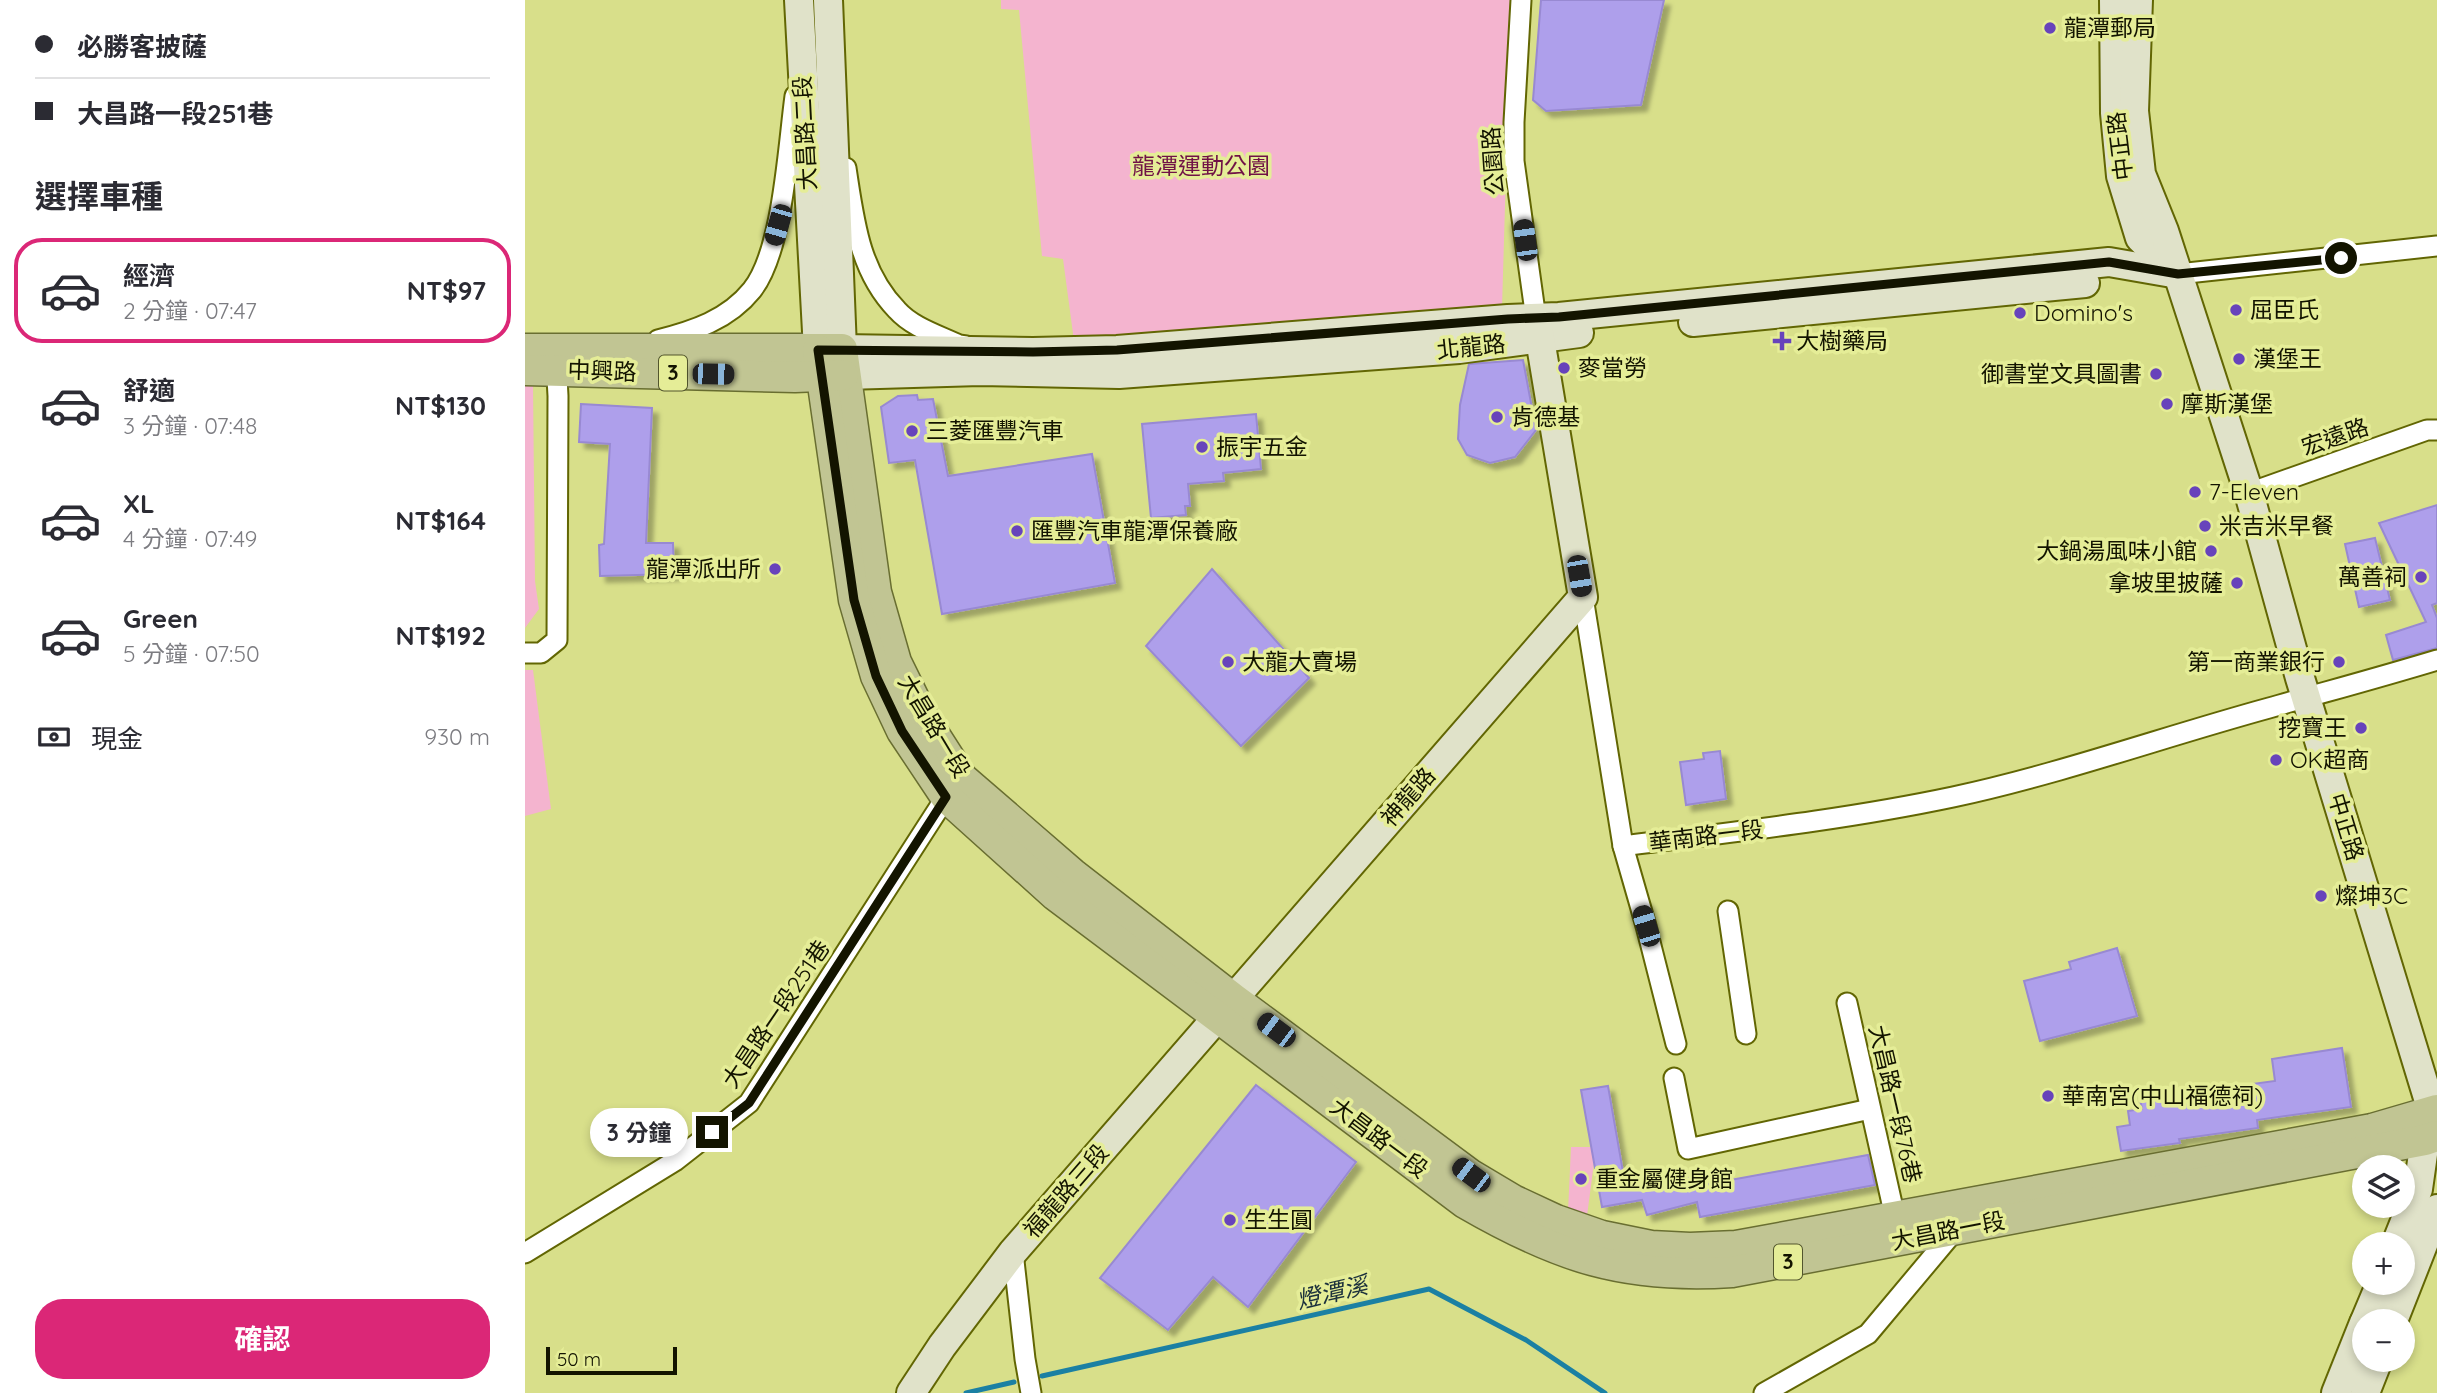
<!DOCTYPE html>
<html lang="zh-TW">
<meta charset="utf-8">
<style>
body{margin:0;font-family:Quicksand,"Noto Sans TC",sans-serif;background:#f7f7f7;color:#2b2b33;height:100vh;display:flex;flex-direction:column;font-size:26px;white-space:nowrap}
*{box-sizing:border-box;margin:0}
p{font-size:23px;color:#7c7c81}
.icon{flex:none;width:38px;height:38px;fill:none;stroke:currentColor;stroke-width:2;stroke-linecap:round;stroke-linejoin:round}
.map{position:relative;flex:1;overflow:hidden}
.drawer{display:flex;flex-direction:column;background:#fff;width:525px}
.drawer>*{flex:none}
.top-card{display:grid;align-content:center;height:154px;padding:0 35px;background:#fff}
.tools{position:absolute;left:1827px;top:1155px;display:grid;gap:14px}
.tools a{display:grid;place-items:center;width:63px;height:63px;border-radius:50%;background:#fff;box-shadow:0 4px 10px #0003;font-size:35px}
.scale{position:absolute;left:21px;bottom:18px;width:131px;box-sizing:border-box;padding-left:7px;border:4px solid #131400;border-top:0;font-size:19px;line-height:24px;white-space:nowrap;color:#131400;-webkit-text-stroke:5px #e5ed97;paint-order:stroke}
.end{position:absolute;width:32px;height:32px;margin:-16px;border:9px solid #131400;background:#fff;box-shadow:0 0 0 4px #fff}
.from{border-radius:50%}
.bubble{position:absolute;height:49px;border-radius:24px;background:#fff;box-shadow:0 4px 10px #0003;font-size:23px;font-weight:700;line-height:49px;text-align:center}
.car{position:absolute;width:21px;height:42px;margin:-21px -10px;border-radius:9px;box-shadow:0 0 5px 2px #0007;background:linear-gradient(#222 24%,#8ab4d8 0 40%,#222 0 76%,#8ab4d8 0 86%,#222 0)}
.top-card b{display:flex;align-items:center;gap:24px;height:66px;font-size:26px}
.top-card b+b{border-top:2px solid #e1e1e2}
.top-card i{width:18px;height:18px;background:#2b2b33}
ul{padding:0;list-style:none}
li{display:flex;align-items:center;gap:21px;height:105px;margin:0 14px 10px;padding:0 21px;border:4px solid transparent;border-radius:28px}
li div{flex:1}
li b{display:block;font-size:26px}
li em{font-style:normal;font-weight:700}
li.active{border-color:#db2777}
li>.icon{width:63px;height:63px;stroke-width:1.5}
h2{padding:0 35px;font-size:32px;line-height:84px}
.pay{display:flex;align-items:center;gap:18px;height:77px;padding:0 35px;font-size:26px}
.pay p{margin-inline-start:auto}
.cta{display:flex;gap:14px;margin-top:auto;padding:14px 35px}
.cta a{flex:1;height:80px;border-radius:28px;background:#db2777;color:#fff;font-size:28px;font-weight:700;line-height:80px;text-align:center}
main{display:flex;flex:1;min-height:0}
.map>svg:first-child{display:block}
.green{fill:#f4b4cf}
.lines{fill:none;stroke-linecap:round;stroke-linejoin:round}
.stream{stroke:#1b80a3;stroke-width:5}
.building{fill:#ae9feb;stroke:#9889d2;stroke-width:2;filter:url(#shadow)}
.street-casing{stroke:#626603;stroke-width:23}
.secondary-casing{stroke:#626603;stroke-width:32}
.primary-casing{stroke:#696e31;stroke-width:33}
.street{stroke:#fff;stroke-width:19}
.secondary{stroke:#e0e2c9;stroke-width:28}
.primary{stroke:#c1c593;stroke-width:30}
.route{stroke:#131400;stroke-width:9}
.poi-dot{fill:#6743bb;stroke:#e5ed97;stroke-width:2.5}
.labels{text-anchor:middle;stroke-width:7;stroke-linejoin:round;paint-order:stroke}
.shield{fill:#e5ed97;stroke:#52552d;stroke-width:2}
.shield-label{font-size:21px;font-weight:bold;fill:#131400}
.poi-label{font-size:23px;fill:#131400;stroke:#e5ed97;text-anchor:start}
.street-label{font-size:23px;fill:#131400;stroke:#e5ed97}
.park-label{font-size:23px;fill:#701246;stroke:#e5ed97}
.water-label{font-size:24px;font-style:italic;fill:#1c313c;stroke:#e5ed97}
</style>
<main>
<section class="drawer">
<div class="top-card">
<b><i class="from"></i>必勝客披薩</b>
<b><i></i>大昌路一段251巷</b>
</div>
<h2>選擇車種</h2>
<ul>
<li class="active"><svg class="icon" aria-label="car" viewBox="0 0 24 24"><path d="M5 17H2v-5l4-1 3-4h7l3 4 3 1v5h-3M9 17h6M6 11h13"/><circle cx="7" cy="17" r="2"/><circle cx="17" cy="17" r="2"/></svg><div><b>經濟</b><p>2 分鐘 · 07:47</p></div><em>NT$97</em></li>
<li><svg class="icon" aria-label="car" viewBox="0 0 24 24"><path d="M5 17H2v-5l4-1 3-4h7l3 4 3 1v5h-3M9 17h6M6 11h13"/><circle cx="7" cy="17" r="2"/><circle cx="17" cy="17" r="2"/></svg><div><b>舒適</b><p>3 分鐘 · 07:48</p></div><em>NT$130</em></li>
<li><svg class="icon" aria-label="car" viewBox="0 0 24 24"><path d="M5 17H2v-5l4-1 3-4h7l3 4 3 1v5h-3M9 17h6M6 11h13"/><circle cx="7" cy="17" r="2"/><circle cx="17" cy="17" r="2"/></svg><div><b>XL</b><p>4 分鐘 · 07:49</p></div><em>NT$164</em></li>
<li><svg class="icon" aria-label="car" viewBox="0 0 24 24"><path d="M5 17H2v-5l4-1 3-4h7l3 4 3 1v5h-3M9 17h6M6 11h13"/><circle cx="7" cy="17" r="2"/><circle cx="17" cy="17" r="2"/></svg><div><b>Green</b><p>5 分鐘 · 07:50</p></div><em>NT$192</em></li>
</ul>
<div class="pay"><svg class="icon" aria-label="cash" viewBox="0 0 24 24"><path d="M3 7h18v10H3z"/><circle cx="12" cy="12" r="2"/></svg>現金<p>930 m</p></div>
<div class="cta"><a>確認</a></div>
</section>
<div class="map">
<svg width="1912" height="1393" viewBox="0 0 1912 1393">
<defs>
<filter id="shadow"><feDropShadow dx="6" dy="6" stdDeviation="2" flood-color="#0004"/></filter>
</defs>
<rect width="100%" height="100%" fill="#d8df8a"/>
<g class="green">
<path d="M 476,0 L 986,0 L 977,308 L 549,341 L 538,259 L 517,256 L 494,10 L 476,9 Z"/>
<path d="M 0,385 L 8,385 L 10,581 L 14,609 L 0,628 Z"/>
<path d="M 0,670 L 8,670 L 26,809 L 0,816 Z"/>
<path d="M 1046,1147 L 1071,1147 L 1062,1216 L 1043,1212 Z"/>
</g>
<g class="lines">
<g class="stream">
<path d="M 517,1376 L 904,1289 L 1001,1340 L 1080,1393"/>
<path d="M 441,1393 L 489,1382"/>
</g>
</g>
<g class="building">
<path d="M 1016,0 L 1139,0 L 1116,105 L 1021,111 L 1008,100 Z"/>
<path d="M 998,360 L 1011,430 L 990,457 L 965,463 L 942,455 L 933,439 L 935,405 L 944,364 Z"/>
<path d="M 392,395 L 393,400 L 408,399 L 423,476 L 567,454 L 590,583 L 417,614 L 390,460 L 364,463 L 356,407 L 373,396 Z"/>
<path d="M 56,404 L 127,408 L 121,543 L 148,543 L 149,574 L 75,576 L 74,545 L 79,544 L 85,444 L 54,442 Z"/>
<path d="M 731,414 L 736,469 L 698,473 L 699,481 L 663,484 L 665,506 L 660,506 L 661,515 L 626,518 L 617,424 Z"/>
<path d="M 1912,505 L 1912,603 L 1907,605 L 1912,618 L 1912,648 L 1868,660 L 1861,635 L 1901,622 L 1854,523 Z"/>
<path d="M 1850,538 L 1865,600 L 1834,607 L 1820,544 Z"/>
<path d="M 687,569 L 784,678 L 716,746 L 621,646 Z"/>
<path d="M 1195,751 L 1201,799 L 1161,805 L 1155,762 L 1179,759 L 1178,753 Z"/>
<path d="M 1592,948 L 1612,1016 L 1515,1041 L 1499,981 L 1546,969 L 1544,962 Z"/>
<path d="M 1817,1048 L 1826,1107 L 1732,1120 L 1733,1128 L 1654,1139 L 1655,1143 L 1596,1151 L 1592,1127 L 1605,1125 L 1603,1111 L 1617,1109 L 1615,1099 L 1750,1081 L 1747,1059 Z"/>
<path d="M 731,1085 L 831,1162 L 723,1307 L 688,1277 L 643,1330 L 575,1278 Z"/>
<path d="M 1083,1086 L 1098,1172 L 1108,1171 L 1111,1188 L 1163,1174 L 1167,1187 L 1343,1155 L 1350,1185 L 1175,1217 L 1172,1202 L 1122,1215 L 1117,1200 L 1077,1207 L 1056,1090 Z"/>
</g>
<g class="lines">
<g class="street-casing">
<g id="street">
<path d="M 996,0 L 989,122 L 989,161 L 1011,319"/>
<path d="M 321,168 C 329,220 334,271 372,310 C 387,327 413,335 434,345 L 441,346"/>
<path d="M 1653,274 L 1912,246"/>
<path d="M 133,340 C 168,331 203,320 227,290 C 258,251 263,147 270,96"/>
<path d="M 1724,493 L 1902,430 L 1912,430"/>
<path d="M 1058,597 L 1098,846 L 1121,926 L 1151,1044"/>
<path d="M 0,653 L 16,653 L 32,640 L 33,396 L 31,360"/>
<path d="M 1098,846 C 1208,832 1319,820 1428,797 C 1535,774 1638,737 1744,708 C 1800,692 1856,677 1912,660"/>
<path d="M 1203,911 L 1221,1034"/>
<path d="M 1322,1003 L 1370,1217"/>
<path d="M 1149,1078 L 1163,1149 L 1345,1109"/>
<path d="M 488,1252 L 500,1359 L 506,1393"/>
<path d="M 0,1253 L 150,1161 L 224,1103 L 421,797"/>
<path d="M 1239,1393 L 1343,1334 L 1431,1229"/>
</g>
</g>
<g class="secondary-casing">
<g id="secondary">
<path d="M 274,0 L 293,350"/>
<path d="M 303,0 L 317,349 L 508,352 L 592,350 L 983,319 L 1034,317 L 1584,262 L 1653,274"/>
<path d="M 1589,0 L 1590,113 L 1596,176 L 1615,238 L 1651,273"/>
<path d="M 1613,0 L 1609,111 L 1616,174 L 1639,231 L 1724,493 L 1775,678 L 1907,1111 L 1900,1140 L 1893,1189 L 1871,1244"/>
<path d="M 1168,322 L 1560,283"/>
<path d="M 321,375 L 455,371 L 594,374 L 934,349 L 1054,333"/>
<path d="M 1840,1321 L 1856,1283"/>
<path d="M 1868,1321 L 1912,1209"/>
<path d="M 386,1393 L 417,1346 L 488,1252 L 1058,597 L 1012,321"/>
<path d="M 1811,1393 L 1839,1323"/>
<path d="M 1840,1393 L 1853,1360"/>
</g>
</g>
<g class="primary-casing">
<g id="primary">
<path d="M 0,349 L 317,349 L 351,592 L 371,662 L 398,717 L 437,778 L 548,874 L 709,999 L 946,1175 L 988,1200 L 1031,1220 L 1077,1236 L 1126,1246 L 1165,1248 L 1211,1246 L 1847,1129 L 1912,1110"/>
<path d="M 293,350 L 329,600 L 351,676 L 377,731 L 421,797 L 530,895 L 940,1203 C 1033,1257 1099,1279 1207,1272 L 1900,1140 L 1912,1136"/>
<path d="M 0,370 L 270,377 L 318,375"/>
</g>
</g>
<use href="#street" class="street"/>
<use href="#secondary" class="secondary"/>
<use href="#primary" class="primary"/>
</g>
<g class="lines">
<path class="route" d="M 187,1132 L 224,1103 L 421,797 L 377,731 L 351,676 L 329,600 L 293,350 L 508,352 L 592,350 L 983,319 L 1034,317 L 1584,262 L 1653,274 L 1816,258"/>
</g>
<g class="poi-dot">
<circle cx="1525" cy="28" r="7"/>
<circle cx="1711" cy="310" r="7"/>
<circle cx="1495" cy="313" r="7"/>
<path d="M1253.5 330.5h7v7h7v7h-7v7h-7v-7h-7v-7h7z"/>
<circle cx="1714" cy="359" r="7"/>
<circle cx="1039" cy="368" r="7"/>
<circle cx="1631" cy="374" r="7"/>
<circle cx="1642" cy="404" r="7"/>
<circle cx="972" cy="417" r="7"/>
<circle cx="387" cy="431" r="7"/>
<circle cx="677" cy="447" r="7"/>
<circle cx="1670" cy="492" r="7"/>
<circle cx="1680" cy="526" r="7"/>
<circle cx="492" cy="531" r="7"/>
<circle cx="1686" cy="551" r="7"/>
<circle cx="250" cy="569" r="7"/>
<circle cx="1896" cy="577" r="7"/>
<circle cx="1712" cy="583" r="7"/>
<circle cx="703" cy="662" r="7"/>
<circle cx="1814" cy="662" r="7"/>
<circle cx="1836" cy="728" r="7"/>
<circle cx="1751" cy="760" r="7"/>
<circle cx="1796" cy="896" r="7"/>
<circle cx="1523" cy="1096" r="7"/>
<circle cx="1056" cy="1179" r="7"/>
<circle cx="705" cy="1220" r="7"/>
</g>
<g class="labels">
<g class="shield">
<rect x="134" y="355.5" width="28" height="35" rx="5"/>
<rect x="1249" y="1244.5" width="28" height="35" rx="5"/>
</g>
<g class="shield-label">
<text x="148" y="380">3</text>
<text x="1263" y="1269">3</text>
</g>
<g class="poi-label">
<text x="1539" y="36">龍潭郵局</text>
<text x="1725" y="318">屈臣氏</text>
<text x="1509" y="321">Domino's</text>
<text x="1271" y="349">大樹藥局</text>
<text x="1728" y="367">漢堡王</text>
<text x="1053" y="376">麥當勞</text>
<text x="1617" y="382" text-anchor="end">御書堂文具圖書</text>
<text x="1656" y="412">摩斯漢堡</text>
<text x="986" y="425">肯德基</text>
<text x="401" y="439">三菱匯豐汽車</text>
<text x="691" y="455">振宇五金</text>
<text x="1684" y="500">7-Eleven</text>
<text x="1694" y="534">米吉米早餐</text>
<text x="506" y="539">匯豐汽車龍潭保養廠</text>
<text x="1672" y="559" text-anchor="end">大鍋湯風味小館</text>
<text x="236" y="577" text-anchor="end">龍潭派出所</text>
<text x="1882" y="585" text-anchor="end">萬善祠</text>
<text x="1698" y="591" text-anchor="end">拿坡里披薩</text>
<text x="717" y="670">大龍大賣場</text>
<text x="1800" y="670" text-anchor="end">第一商業銀行</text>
<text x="1822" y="736" text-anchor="end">挖寶王</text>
<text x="1765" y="768">OK超商</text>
<text x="1810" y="904">燦坤3C</text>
<text x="1537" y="1104">華南宮(中山福德祠)</text>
<text x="1070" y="1187">重金屬健身館</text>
<text x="719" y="1228">生生圓</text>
</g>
<g class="street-label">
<text transform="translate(280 133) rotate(-93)" y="8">大昌路二段</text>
<text transform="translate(1595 146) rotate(-97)" y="8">中正路</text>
<text transform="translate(968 161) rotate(-94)" y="8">公園路</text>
<text transform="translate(946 347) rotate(-6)" y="8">北龍路</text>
<text transform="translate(77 371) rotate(2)" y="8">中興路</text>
<text transform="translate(1810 437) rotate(-19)" y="8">宏遠路</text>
<text transform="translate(409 726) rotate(59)" y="8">大昌路一段</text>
<text transform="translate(883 797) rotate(-49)" y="8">神龍路</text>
<text transform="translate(1821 827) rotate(73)" y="8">中正路</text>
<text transform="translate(1181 836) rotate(-7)" y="8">華南路一段</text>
<text transform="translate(251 1014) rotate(-56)" y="8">大昌路一段251巷</text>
<text transform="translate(1370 1104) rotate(77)" y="8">大昌路一段76巷</text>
<text transform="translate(854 1138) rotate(37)" y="8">大昌路一段</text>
<text transform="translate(541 1191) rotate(-49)" y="8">福龍路三段</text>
<text transform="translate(1423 1231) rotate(-11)" y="8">大昌路一段</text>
</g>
<g class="park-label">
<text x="676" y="174">龍潭運動公園</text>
</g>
<g class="water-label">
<text transform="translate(807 1293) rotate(-13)" y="8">燈潭溪</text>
</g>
</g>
</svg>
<div class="tools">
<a><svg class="icon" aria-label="layers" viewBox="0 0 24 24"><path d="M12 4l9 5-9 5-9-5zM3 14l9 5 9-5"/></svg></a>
<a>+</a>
<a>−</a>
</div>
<div class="scale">50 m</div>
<i class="end from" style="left:1816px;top:258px"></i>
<i class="end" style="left:187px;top:1132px"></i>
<div class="bubble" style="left:65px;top:1108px;width:98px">3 分鐘</div>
<i class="car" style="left:253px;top:225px;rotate:196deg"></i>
<i class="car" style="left:1000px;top:240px;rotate:352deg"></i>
<i class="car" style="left:188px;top:374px;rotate:91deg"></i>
<i class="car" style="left:1054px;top:576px;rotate:170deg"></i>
<i class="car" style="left:1121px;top:926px;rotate:343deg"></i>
<i class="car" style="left:751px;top:1030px;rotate:307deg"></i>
<i class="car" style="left:946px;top:1175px;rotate:307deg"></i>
</div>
</main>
